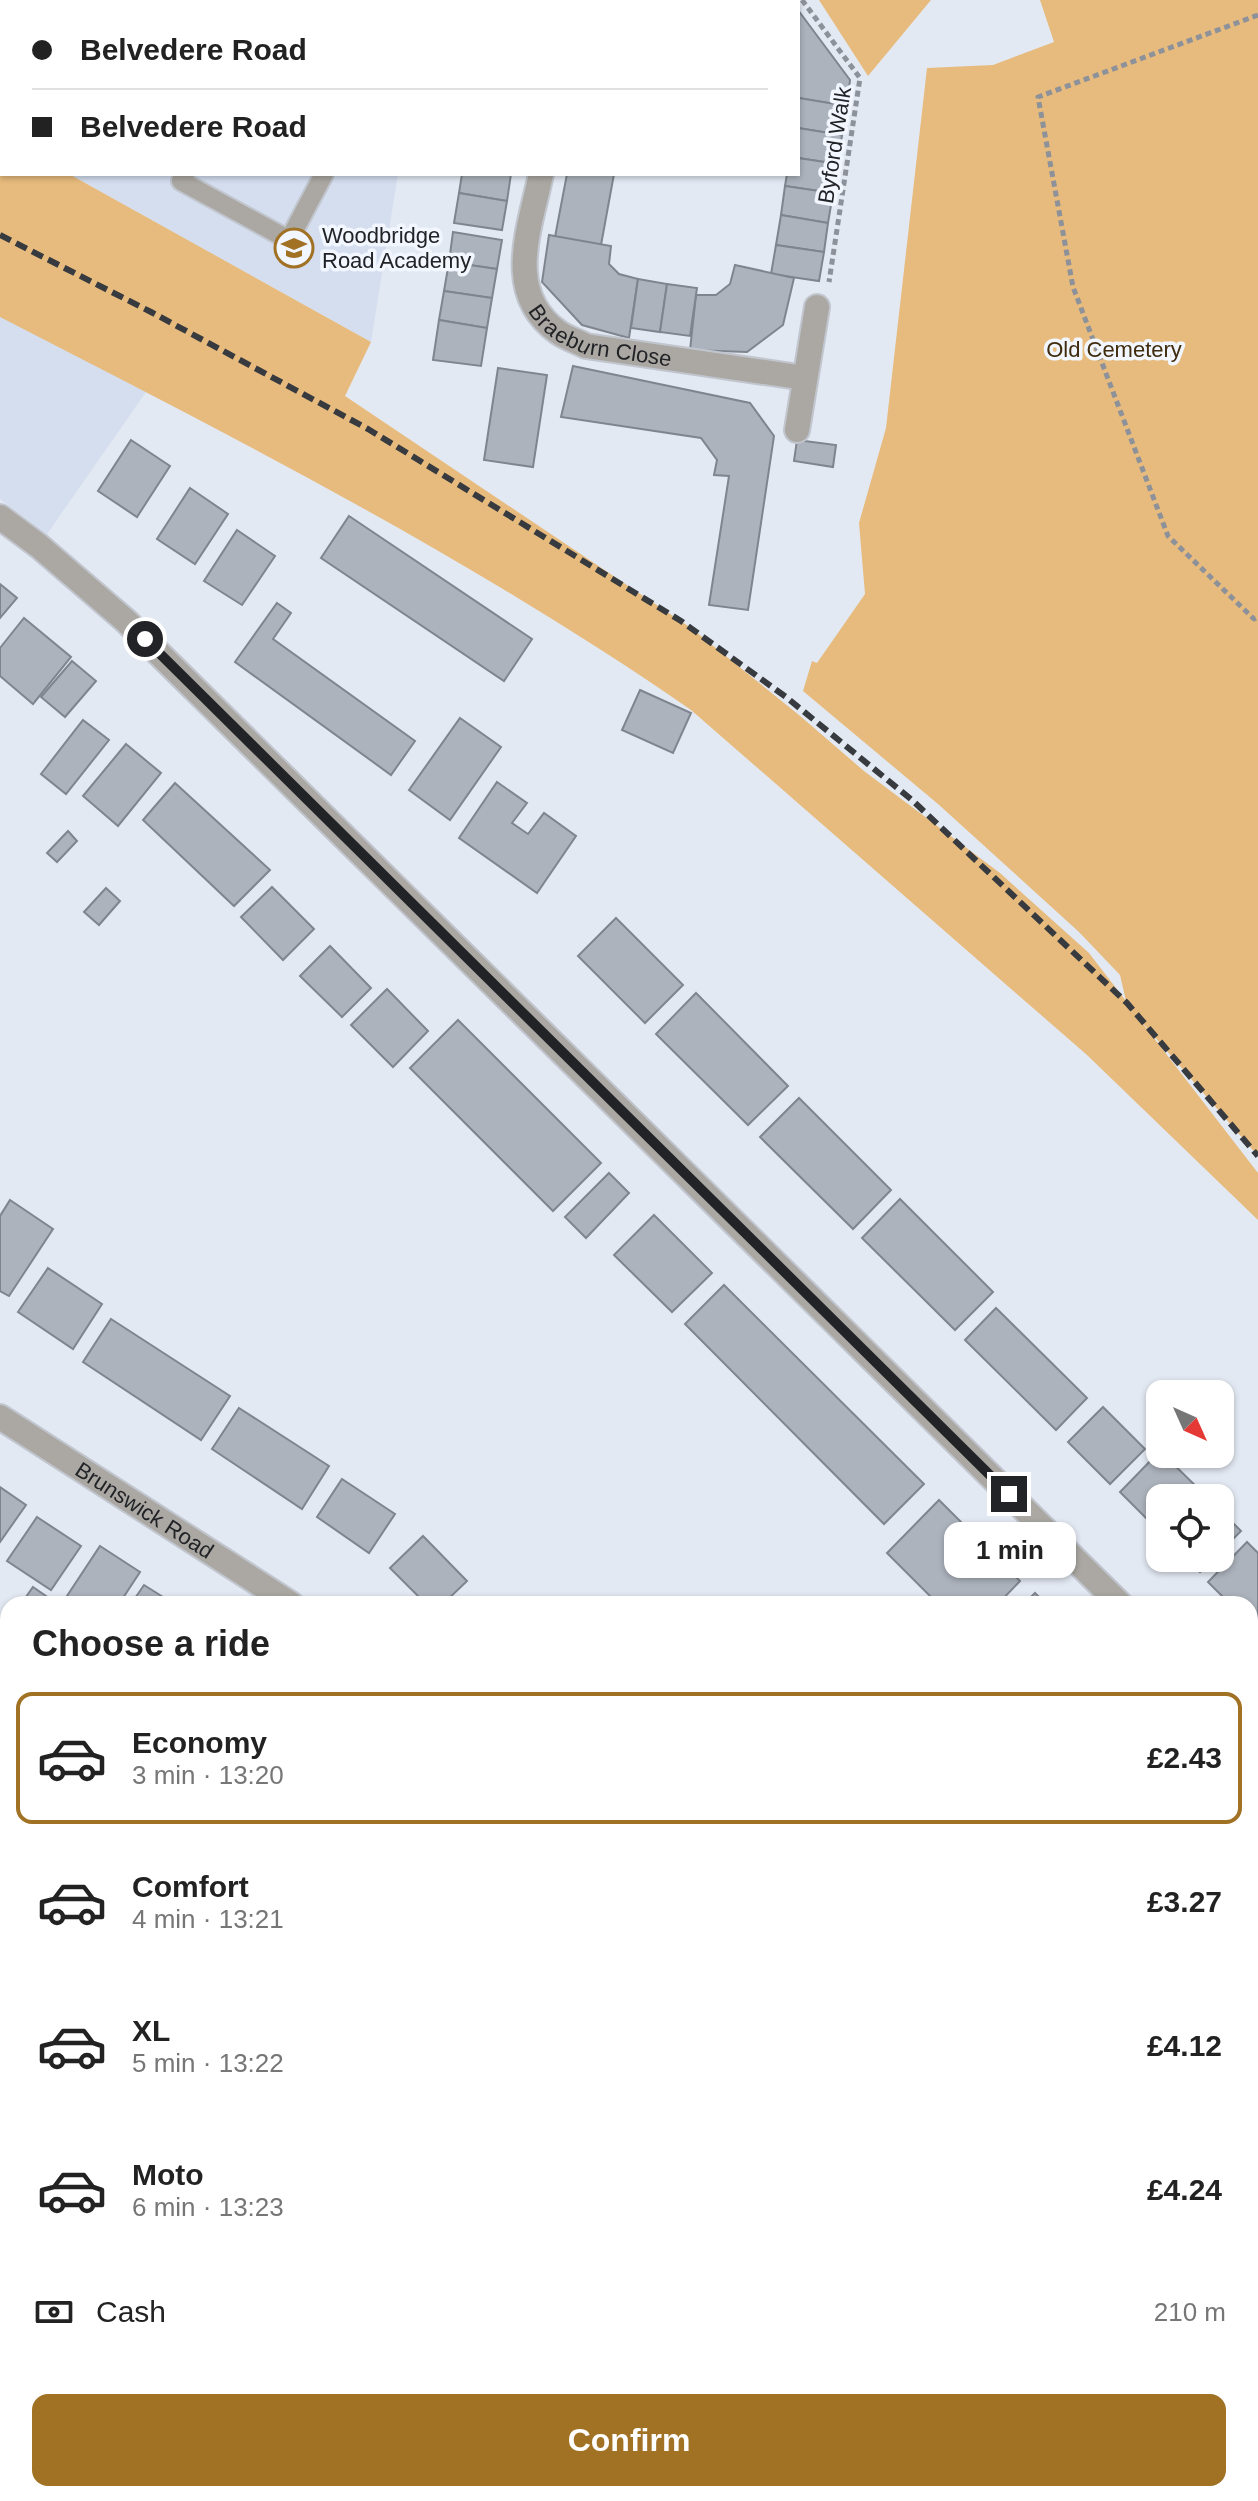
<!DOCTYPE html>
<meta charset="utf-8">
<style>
body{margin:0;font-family:Arial,sans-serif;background:#f6f6f6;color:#222;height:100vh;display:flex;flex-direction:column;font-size:30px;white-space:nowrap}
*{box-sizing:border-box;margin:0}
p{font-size:26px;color:#767676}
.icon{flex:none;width:44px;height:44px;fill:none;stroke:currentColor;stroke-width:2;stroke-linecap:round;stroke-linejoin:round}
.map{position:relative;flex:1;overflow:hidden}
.sheet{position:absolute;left:0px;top:1596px;width:1258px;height:906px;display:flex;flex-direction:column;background:#fff;border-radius:24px 24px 0 0;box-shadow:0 2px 6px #0004}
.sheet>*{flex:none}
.hud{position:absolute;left:0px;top:0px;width:800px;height:176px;box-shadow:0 2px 6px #0004;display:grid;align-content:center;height:176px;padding:0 32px;background:#fff}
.needle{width:52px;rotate:135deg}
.buttons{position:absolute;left:1146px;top:1380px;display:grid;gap:16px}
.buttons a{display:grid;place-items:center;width:88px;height:88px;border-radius:16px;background:#fff;box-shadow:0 2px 6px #0004;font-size:40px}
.end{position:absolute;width:36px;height:36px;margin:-18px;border:10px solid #212327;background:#fff;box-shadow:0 0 0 4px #fff}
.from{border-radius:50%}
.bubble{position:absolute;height:56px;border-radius:16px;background:#fff;box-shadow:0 2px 6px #0004;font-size:26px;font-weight:600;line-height:56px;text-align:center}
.hud b{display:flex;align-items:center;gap:28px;height:76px;font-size:30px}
.hud b+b{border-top:2px solid #e0e0e0}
.hud i{width:20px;height:20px;background:#222}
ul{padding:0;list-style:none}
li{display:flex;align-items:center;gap:24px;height:132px;margin:0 16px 12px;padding:0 16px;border:4px solid transparent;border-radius:16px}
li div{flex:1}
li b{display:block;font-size:30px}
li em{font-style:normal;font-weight:600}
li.selected{border-color:#a17124}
li>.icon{width:72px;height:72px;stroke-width:1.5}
h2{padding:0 32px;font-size:36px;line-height:96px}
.pay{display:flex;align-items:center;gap:20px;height:88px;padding:0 32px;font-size:30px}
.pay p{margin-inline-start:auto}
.cta{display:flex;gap:16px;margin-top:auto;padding:16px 32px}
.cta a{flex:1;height:92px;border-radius:16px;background:#a17124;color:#fff;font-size:32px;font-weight:600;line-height:92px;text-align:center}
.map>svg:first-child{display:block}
.built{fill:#d4deef}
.green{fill:#e7bb7d}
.building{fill:#adb3bd;stroke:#7f858e;stroke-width:2}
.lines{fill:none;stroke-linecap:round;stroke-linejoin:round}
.lane-casing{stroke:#c0c5ce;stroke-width:22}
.street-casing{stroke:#c0c5ce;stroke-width:28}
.path{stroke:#8d9199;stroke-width:5;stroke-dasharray:6 4;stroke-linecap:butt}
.lane{stroke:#aba8a3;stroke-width:18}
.street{stroke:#aba8a3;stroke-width:24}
.rail{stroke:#373a3e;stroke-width:6;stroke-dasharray:12 6;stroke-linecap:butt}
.route{stroke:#212327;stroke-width:10}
.labels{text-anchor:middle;stroke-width:7;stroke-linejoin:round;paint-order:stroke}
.street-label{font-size:22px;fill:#212327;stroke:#f1f6ff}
.poi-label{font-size:22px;fill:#212327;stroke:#f1f6ff;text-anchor:start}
.park-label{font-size:22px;fill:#402c0d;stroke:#f1f6ff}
</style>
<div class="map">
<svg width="1258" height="2501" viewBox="0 0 1258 2501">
<rect width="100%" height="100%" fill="#e3e9f3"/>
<g class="built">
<path d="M 0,0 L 373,0 L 377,2 L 2,2 L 2,137 Z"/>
<path d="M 69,174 L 398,174 L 371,342 Z"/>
<path d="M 0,316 L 146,392 L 47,534 L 0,499 Z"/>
</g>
<g class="green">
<path d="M 819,0 L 931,0 L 868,76 Z"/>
<path d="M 1040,0 L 1258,0 L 1258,1156 L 1140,1020 L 1258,1173 L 1258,1220 L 1087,1055 L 691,710 C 473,559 236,438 0,317 L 0,136 L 2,174 L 69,174 L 371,342 L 345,396 L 691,628 L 799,715 L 864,771 L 1000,873 L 1089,953 L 1126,1001 L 1120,975 L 1079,932 L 938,804 L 803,691 L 812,661 L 817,663 L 865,594 L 859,523 L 886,428 L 927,68 L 993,65 L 1054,42 Z"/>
<path d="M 0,1844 L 8,1848 L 8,2494 L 348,2494 L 344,2501 L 0,2501 Z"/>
</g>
<g class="building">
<path d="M 0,0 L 71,0 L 2,2 L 2,62 Z"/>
<path d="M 611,0 L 681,0 L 608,2 Z"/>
<path d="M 798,10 L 850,80 L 847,106 L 798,98 Z"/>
<path d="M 799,98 L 847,106 L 842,135 L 798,128 Z"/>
<path d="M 798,128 L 842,135 L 838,164 L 798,158 Z"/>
<path d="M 798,158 L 838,164 L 833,193 L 785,186 L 787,174 L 798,174 Z"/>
<path d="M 462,174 L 511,174 L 507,201 L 459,193 Z"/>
<path d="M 567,174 L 614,174 L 601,245 L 555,237 Z"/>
<path d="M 785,186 L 833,193 L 828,223 L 781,215 Z"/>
<path d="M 459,193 L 507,201 L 502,230 L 454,223 Z"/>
<path d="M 781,215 L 828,223 L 824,252 L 776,245 Z"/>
<path d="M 453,232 L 502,240 L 497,269 L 449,262 Z"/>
<path d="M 549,235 L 611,246 L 609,264 L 619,274 L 638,279 L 629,338 L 582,325 L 542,282 Z"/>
<path d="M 776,245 L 824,252 L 819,281 L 771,274 Z"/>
<path d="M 449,262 L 497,269 L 492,298 L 444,291 Z"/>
<path d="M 735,265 L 794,278 L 783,325 L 747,352 L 690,350 L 696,295 L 716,295 L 730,284 Z"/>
<path d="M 638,279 L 667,284 L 660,332 L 631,328 Z"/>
<path d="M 667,284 L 697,288 L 690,336 L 660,332 Z"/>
<path d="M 444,291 L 492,298 L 487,328 L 439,320 Z"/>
<path d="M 439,320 L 487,328 L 481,366 L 433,360 Z"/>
<path d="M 573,366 L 750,403 L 774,436 L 748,610 L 709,605 L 729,476 L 714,475 L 717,460 L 701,438 L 561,417 Z"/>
<path d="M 498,368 L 547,375 L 533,467 L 484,460 Z"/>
<path d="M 131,440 L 170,466 L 137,517 L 98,491 Z"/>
<path d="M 797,440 L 836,445 L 833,467 L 794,461 Z"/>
<path d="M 190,488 L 228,514 L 195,564 L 157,539 Z"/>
<path d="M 349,516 L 532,639 L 504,681 L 321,558 Z"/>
<path d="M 237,530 L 275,556 L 242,605 L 204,581 Z"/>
<path d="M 0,584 L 17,598 L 0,618 Z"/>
<path d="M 277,603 L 291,613 L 273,639 L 415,741 L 391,775 L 235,662 Z"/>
<path d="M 24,618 L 71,657 L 33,704 L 0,676 L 0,648 Z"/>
<path d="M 72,661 L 96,681 L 65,717 L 41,697 Z"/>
<path d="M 640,690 L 691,713 L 673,753 L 622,730 Z"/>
<path d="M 460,718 L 501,747 L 450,820 L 409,790 Z"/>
<path d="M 83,720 L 109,740 L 66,794 L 41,774 Z"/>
<path d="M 126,744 L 161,773 L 118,826 L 83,796 Z"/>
<path d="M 497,782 L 527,803 L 512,823 L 528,834 L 544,813 L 576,836 L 537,893 L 459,838 Z"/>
<path d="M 175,783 L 270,870 L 234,906 L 143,820 Z"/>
<path d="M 68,831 L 77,841 L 57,862 L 47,853 Z"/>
<path d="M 272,887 L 314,929 L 283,960 L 241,917 Z"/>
<path d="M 106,888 L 120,901 L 99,925 L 84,912 Z"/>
<path d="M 616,918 L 683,985 L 645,1023 L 578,956 Z"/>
<path d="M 330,946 L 371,988 L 342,1017 L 300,976 Z"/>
<path d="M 387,989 L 428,1031 L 393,1067 L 351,1025 Z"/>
<path d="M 696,993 L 788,1086 L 748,1125 L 656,1034 Z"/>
<path d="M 458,1020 L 601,1163 L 553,1211 L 410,1068 Z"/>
<path d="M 799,1098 L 891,1190 L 853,1229 L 760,1137 Z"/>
<path d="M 609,1173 L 629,1193 L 586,1238 L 565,1217 Z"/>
<path d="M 900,1199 L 993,1292 L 955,1330 L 862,1238 Z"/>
<path d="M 10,1200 L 53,1229 L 9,1296 L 0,1291 L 0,1216 Z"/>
<path d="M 654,1215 L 712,1273 L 672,1312 L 614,1255 Z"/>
<path d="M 48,1268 L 102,1304 L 73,1349 L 18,1312 Z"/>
<path d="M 724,1285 L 924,1484 L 884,1524 L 685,1324 Z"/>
<path d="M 996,1308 L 1087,1398 L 1056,1430 L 965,1340 Z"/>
<path d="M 111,1319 L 230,1396 L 201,1440 L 83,1362 Z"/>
<path d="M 1103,1407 L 1145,1449 L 1110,1484 L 1068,1442 Z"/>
<path d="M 239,1408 L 329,1466 L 302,1509 L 212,1449 Z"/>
<path d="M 1160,1451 L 1208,1498 L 1160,1498 L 1160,1532 L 1120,1492 Z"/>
<path d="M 342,1479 L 395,1514 L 369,1553 L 317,1517 Z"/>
<path d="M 0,1487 L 26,1505 L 0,1542 Z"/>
<path d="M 939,1500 L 1020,1581 L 998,1604 L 938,1604 L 887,1553 Z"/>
<path d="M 1220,1510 L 1241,1531 L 1220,1552 Z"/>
<path d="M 37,1517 L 81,1546 L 51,1590 L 7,1561 Z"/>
<path d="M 423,1536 L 467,1581 L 443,1604 L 426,1604 L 390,1568 Z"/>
<path d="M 1247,1542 L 1258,1553 L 1258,1632 L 1250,1624 L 1250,1604 L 1230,1604 L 1208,1582 Z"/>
<path d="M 100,1546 L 140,1572 L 119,1604 L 80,1604 L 67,1596 Z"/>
<path d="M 1186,1558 L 1214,1558 L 1200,1572 Z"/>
<path d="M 144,1585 L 174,1604 L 131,1604 Z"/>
<path d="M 33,1587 L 53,1601 L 52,1604 L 21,1604 Z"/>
<path d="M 1035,1593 L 1046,1604 L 1024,1604 Z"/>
<path d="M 1258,2369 L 1258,2431 L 1250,2423 L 1250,2377 Z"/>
<path d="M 535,2494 L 567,2494 L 563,2501 L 546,2501 Z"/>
<path d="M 712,2494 L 741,2494 L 752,2501 L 708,2501 Z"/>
<path d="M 1073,2494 L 1121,2494 L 1122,2495 L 1116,2501 L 1066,2501 Z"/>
</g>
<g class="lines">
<g class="lane-casing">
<g id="lane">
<path d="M 262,0 L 265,2"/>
<path d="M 397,2 L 397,0"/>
<path d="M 185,174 L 181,181 L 289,240 L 324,174"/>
</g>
</g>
<g class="street-casing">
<g id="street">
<path d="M 574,2 L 575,0"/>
<path id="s1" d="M 541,174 C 530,228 503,293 558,332 C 566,338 577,341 586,346 L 805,378"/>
<path d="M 797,430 L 817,307"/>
<path d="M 0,517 L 39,546 L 126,621 L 1120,1604"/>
<path id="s2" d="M 0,1417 L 291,1604"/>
<path d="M 1250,1733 L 1258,1740"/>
<path d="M 1250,1853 L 1258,1845"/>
<path d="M 1211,2494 L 1218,2501"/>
<path d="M 662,2501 L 667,2494"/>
</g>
</g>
<g class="path">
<path d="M 802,0 L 860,78 L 829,282"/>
<path d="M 1258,15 L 1038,97 L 1073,287 L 1168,536 L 1254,619 L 1258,617"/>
<path d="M 0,2422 L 8,2423"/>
<path d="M 162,2501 L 165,2494"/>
</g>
<use href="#lane" class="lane"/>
<use href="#street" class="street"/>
<path class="rail" d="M 0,235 L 151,312 L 368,429 L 681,621 L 786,697 L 912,800 L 1127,1003 L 1258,1156"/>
</g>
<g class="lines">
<path class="route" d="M 145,639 L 1009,1494"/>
</g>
<defs>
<g id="school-ring" transform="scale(2)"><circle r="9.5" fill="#f1f6ff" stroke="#a17124" stroke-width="1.5"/><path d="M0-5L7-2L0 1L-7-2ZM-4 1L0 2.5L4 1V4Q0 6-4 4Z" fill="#a17124"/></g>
</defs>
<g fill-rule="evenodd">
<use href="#school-ring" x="294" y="248"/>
</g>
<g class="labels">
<g class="street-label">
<text transform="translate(834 145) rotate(-81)" y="8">Byford Walk</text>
<text dy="8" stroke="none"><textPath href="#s1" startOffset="212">Braeburn Close</textPath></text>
<text dy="8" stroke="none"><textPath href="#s2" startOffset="172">Brunswick Road</textPath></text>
</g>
<g class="poi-label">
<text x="322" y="243">Woodbridge<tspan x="322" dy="25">Road Academy</tspan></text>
</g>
<g class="park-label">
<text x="1114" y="357">Old Cemetery</text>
</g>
</g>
</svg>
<div class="buttons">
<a><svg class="needle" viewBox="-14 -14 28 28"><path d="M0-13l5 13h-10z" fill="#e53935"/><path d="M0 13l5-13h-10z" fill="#767676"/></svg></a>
<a><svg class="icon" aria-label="locate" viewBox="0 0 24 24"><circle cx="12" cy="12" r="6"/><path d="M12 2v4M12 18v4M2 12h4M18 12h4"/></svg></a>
</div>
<i class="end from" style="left:145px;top:639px"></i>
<i class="end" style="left:1009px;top:1494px"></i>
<div class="bubble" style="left:944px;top:1522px;width:132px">1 min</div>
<div class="hud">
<b><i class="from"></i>Belvedere Road</b>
<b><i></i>Belvedere Road</b>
</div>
<section class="sheet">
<h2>Choose a ride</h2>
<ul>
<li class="selected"><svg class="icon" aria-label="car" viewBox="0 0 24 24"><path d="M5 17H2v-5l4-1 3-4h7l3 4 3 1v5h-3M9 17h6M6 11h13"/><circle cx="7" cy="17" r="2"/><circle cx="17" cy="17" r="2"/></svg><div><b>Economy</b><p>3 min · 13:20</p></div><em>£2.43</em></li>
<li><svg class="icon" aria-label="car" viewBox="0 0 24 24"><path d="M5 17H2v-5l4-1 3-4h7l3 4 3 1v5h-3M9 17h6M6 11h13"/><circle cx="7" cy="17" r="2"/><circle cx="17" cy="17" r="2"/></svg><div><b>Comfort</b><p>4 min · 13:21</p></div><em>£3.27</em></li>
<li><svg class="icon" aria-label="car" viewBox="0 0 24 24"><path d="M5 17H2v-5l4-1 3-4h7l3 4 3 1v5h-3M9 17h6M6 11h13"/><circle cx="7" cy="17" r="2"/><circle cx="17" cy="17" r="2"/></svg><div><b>XL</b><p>5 min · 13:22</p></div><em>£4.12</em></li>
<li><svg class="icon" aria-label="car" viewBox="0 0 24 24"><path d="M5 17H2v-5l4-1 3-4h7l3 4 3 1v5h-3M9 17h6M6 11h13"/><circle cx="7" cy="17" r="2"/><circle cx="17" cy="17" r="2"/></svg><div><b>Moto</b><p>6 min · 13:23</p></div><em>£4.24</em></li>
</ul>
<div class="pay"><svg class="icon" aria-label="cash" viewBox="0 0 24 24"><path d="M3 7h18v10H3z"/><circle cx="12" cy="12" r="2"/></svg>Cash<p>210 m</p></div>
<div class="cta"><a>Confirm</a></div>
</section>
</div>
